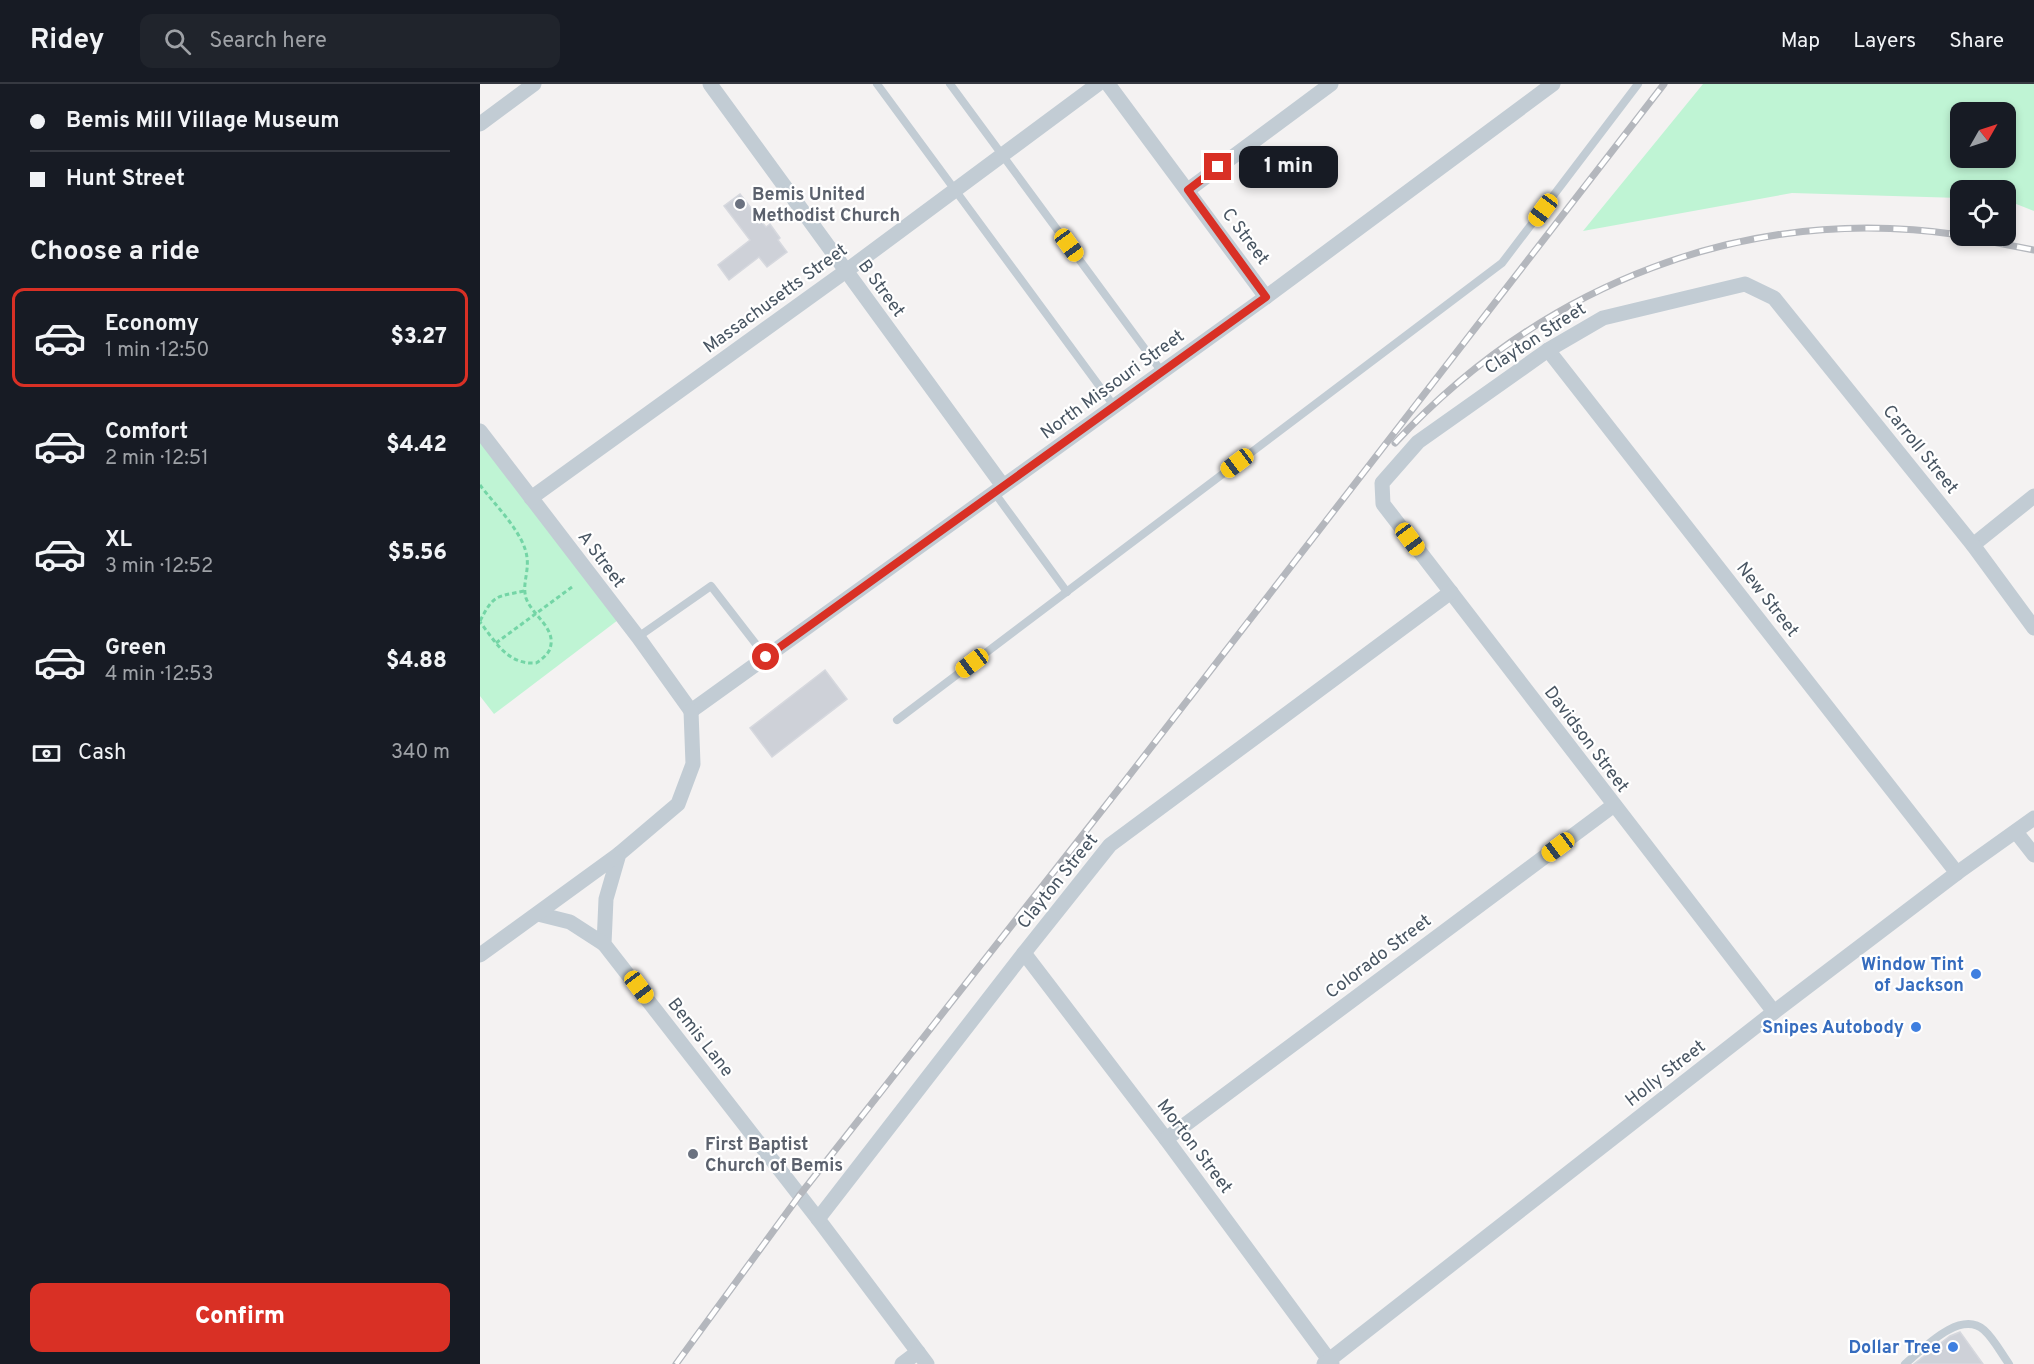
<!DOCTYPE html>
<meta charset="utf-8">
<style>
body{margin:0;font-family:Overpass,sans-serif;background:#20242c;color:#f1f3f6;height:100vh;display:flex;flex-direction:column;font-size:22px;white-space:nowrap}
*{box-sizing:border-box;margin:0}
p{font-size:20px;color:#9ea1a6}
.icon{flex:none;width:33px;height:33px;fill:none;stroke:currentColor;stroke-width:2;stroke-linecap:round;stroke-linejoin:round}
.map{position:relative;flex:1;overflow:hidden}
.details{display:flex;flex-direction:column;background:#171b24;width:480px}
.details>*{flex:none}
.top-card{display:grid;align-content:center;height:132px;padding:0 30px;background:#171b24}
.needle{width:39px;rotate:51deg}
.controls{position:absolute;left:1470px;top:18px;display:grid;gap:12px}
.controls a{display:grid;place-items:center;width:66px;height:66px;border-radius:12px;background:#171b24;box-shadow:0 3px 9px #0003;font-size:30px}
.end{position:absolute;width:27px;height:27px;margin:-14px;border:8px solid #d93025;background:#fff;box-shadow:0 0 0 3px #fff}
.from{border-radius:50%}
.bubble{position:absolute;height:42px;border-radius:12px;background:#171b24;box-shadow:0 3px 9px #0003;font-size:20px;font-weight:800;line-height:42px;text-align:center}
.car{position:absolute;width:18px;height:36px;margin:-18px -9px;border-radius:8px;box-shadow:0 0 4px 2px #0007;background:linear-gradient(#f5c518 24%,#345 0 40%,#f5c518 0 76%,#345 0 86%,#f5c518 0)}
.top-card b{display:flex;align-items:center;gap:21px;height:57px;font-size:22px}
.top-card b+b{border-top:2px solid #363941}
.top-card i{width:15px;height:15px;background:#f1f3f6}
ul{padding:0;list-style:none}
li{display:flex;align-items:center;gap:18px;height:99px;margin:0 12px 9px;padding:0 18px;border:3px solid transparent;border-radius:12px}
li div{flex:1}
li b{display:block;font-size:22px}
li em{font-style:normal;font-weight:800}
li.active{border-color:#d93025}
li>.icon{width:54px;height:54px;stroke-width:1.5}
h2{padding:0 30px;font-size:27px;line-height:72px}
.pay{display:flex;align-items:center;gap:15px;height:66px;padding:0 30px;font-size:22px}
.pay p{margin-inline-start:auto}
.action{display:flex;gap:12px;margin-top:auto;padding:12px 30px}
.action a{flex:1;height:69px;border-radius:12px;background:#d93025;color:#fff;font-size:24px;font-weight:800;line-height:69px;text-align:center}
header{display:flex;align-items:center;gap:36px;box-sizing:border-box;height:84px;padding:0 30px;background:#171b24;border-bottom:2px solid #363941}
header strong{font-size:28px}
nav{display:flex;gap:33px;margin-inline-start:auto;font-size:21px}
.search{width:420px;height:54px;background:#20242c;display:flex;align-items:center;gap:15px;box-sizing:border-box;padding:0 21px;border-radius:12px;color:#9ea1a6;font-size:22px}
main{display:flex;flex:1;min-height:0}
.map>svg:first-child{display:block}
.green{fill:#bff4d4;fill-rule:evenodd}
.building{fill:#ced1d8;stroke:#d6d8de;stroke-width:1.5}
.lines{fill:none;stroke-linecap:round;stroke-linejoin:round}
.path{stroke:#74d5a6;stroke-width:3;stroke-dasharray:4.5 3;stroke-linecap:butt}
.service{stroke:#c2ccd4;stroke-width:8}
.minor{stroke:#c2ccd4;stroke-width:15}
.rail-casing{stroke:#b4b7bd;stroke-width:7}
.rail{stroke:#fff;stroke-width:4.5;stroke-dasharray:14;stroke-linecap:butt}
.route{stroke:#d93025;stroke-width:8}
.worship-dot{fill:#6b7280;stroke:#fff;stroke-width:2}
.shop-dot{fill:#3f7fe0;stroke:#fff;stroke-width:2}
.labels{text-anchor:middle;stroke-width:4.5;stroke-linejoin:round;paint-order:stroke}
.worship-label{font-size:18px;font-weight:bold;fill:#5b616d;stroke:#fff;text-anchor:start}
.street-label{font-size:18px;fill:#485562;stroke:#fff}
.shop-label{font-size:18px;font-weight:bold;fill:#366cbe;stroke:#fff;text-anchor:end}
</style>
<header>
<strong>Ridey</strong>
<div class="search"><svg class="icon" aria-label="search" viewBox="0 0 24 24"><circle cx="10" cy="10" r="6"/><path d="M15 15l6 6"/></svg>Search here</div>
<nav><a>Map</a><a>Layers</a><a>Share</a></nav>
</header>
<main>
<section class="details">
<div class="top-card">
<b><i class="from"></i>Bemis Mill Village Museum</b>
<b><i></i>Hunt Street</b>
</div>
<h2>Choose a ride</h2>
<ul>
<li class="active"><svg class="icon" aria-label="car" viewBox="0 0 24 24"><path d="M5 17H2v-5l4-1 3-4h7l3 4 3 1v5h-3M9 17h6M6 11h13"/><circle cx="7" cy="17" r="2"/><circle cx="17" cy="17" r="2"/></svg><div><b>Economy</b><p>1 min · 12:50</p></div><em>$3.27</em></li>
<li><svg class="icon" aria-label="car" viewBox="0 0 24 24"><path d="M5 17H2v-5l4-1 3-4h7l3 4 3 1v5h-3M9 17h6M6 11h13"/><circle cx="7" cy="17" r="2"/><circle cx="17" cy="17" r="2"/></svg><div><b>Comfort</b><p>2 min · 12:51</p></div><em>$4.42</em></li>
<li><svg class="icon" aria-label="car" viewBox="0 0 24 24"><path d="M5 17H2v-5l4-1 3-4h7l3 4 3 1v5h-3M9 17h6M6 11h13"/><circle cx="7" cy="17" r="2"/><circle cx="17" cy="17" r="2"/></svg><div><b>XL</b><p>3 min · 12:52</p></div><em>$5.56</em></li>
<li><svg class="icon" aria-label="car" viewBox="0 0 24 24"><path d="M5 17H2v-5l4-1 3-4h7l3 4 3 1v5h-3M9 17h6M6 11h13"/><circle cx="7" cy="17" r="2"/><circle cx="17" cy="17" r="2"/></svg><div><b>Green</b><p>4 min · 12:53</p></div><em>$4.88</em></li>
</ul>
<div class="pay"><svg class="icon" aria-label="cash" viewBox="0 0 24 24"><path d="M3 7h18v10H3z"/><circle cx="12" cy="12" r="2"/></svg>Cash<p>340 m</p></div>
<div class="action"><a>Confirm</a></div>
</section>
<div class="map">
<svg width="1554" height="1280" viewBox="0 0 1554 1280">
<rect width="100%" height="100%" fill="#f4f2f2"/>
<g class="green">
<path d="M 1223,0 L 1554,0 L 1554,127 L 1526,116 L 1526,106 L 1480,106 L 1480,114 L 1312,109 L 1103,147 ZM 1480,28 L 1526,28 L 1526,74 L 1480,74 Z"/>
<path d="M 0,347 L 142,533 L 14,630 L 0,612 Z"/>
</g>
<g class="building">
<path d="M 260,110 L 286,143 L 290,140 L 300,154 L 298,156 L 307,168 L 287,183 L 279,173 L 249,196 L 238,181 L 270,156 L 244,122 Z"/>
<path d="M 345,586 L 367,615 L 292,673 L 270,644 Z"/>
<path d="M 1480,1248 L 1503,1280 L 1434,1280 L 1470,1252 Z"/>
</g>
<g class="lines">
<g class="path">
<path d="M 0,401 C 14,420 45,450 47,474 C 49,488 42,500 46,514 C 52,532 79,545 69,567 C 66,572 61,576 56,579 C 27,581 15,557 0,538"/>
<path d="M 0,537 C 14,510 16,513 44,507"/>
<path d="M 16,559 L 92,503"/>
</g>
<g class="service">
<path d="M 397,0 L 634,322"/>
<path d="M 470,0 L 682,288"/>
<path d="M 514,408 L 587,508"/>
<path d="M 158,553 L 231,502 L 286,573"/>
<path d="M 417,636 L 1022,179 L 1158,0"/>
<path d="M 1425,1280 C 1443,1265 1480,1225 1504,1246 C 1514,1255 1521,1269 1529,1280"/>
</g>
<g class="minor">
<path d="M 230,0 L 523,402"/>
<path d="M 628,0 L 786,213"/>
<path d="M 0,40 L 54,0"/>
<path d="M 708,106 L 851,0"/>
<path d="M 1068,266 L 1477,789"/>
<path d="M 0,347 L 158,553 L 211,627"/>
<path d="M 51,414 L 366,187 L 618,0"/>
<path d="M 1493,461 L 1554,412"/>
<path d="M 211,627 L 786,213 L 1073,0"/>
<path d="M 211,627 L 213,680 L 198,720 L 139,770 L 126,815 L 124,860 L 338,1135 L 447,1280"/>
<path d="M 1536,748 L 1554,771"/>
<path d="M 58,830 L 90,838 L 124,860"/>
<path d="M 544,869 L 686,1055 L 852,1280"/>
<path d="M 0,871 L 139,770"/>
<path d="M 1294,928 L 903,420 L 902,399 L 938,358 L 1068,266 L 1123,234 L 1265,200 L 1294,214 L 1493,461 L 1554,544"/>
<path d="M 686,1055 L 1134,721"/>
<path d="M 338,1135 L 544,869 L 630,761 L 971,508"/>
<path d="M 422,1280 L 438,1268"/>
<path d="M 844,1280 L 1294,928 L 1477,789 L 1554,734"/>
</g>
<g class="rail-casing">
<g id="rail">
<path d="M 1482,152 L 1554,166"/>
<path d="M 915,359 C 1062,201 1265,119 1480,151"/>
<path d="M 196,1280 L 319,1112 L 645,697 L 1184,0"/>
</g>
</g>
<use href="#rail" class="rail"/>
</g>
<g class="lines">
<path class="route" d="M 286,573 L 786,213 L 708,106 L 738,83"/>
</g>
<g class="worship-dot">
<circle cx="260" cy="120" r="6"/>
<circle cx="213" cy="1070" r="6"/>
</g>
<g class="shop-dot">
<circle cx="1496" cy="890" r="6"/>
<circle cx="1436" cy="943" r="6"/>
<circle cx="1473" cy="1263" r="6"/>
</g>
<g class="labels">
<g class="worship-label">
<text x="272" y="116">Bemis United<tspan x="272" dy="21">Methodist Church</tspan></text>
<text x="225" y="1066">First Baptist<tspan x="225" dy="21">Church of Bemis</tspan></text>
</g>
<g class="street-label">
<text transform="translate(766 152) rotate(53)" y="6">C Street</text>
<text transform="translate(402 204) rotate(54)" y="6">B Street</text>
<text transform="translate(295 214) rotate(-36)" y="6">Massachusetts Street</text>
<text transform="translate(1055 254) rotate(-33)" y="6">Clayton Street</text>
<text transform="translate(632 300) rotate(-36)" y="6">North Missouri Street</text>
<text transform="translate(1441 365) rotate(51)" y="6">Carroll Street</text>
<text transform="translate(122 475) rotate(53)" y="6">A Street</text>
<text transform="translate(1288 515) rotate(52)" y="6">New Street</text>
<text transform="translate(1107 655) rotate(53)" y="6">Davidson Street</text>
<text transform="translate(577 797) rotate(-51)" y="6">Clayton Street</text>
<text transform="translate(898 872) rotate(-37)" y="6">Colorado Street</text>
<text transform="translate(221 953) rotate(52)" y="6">Bemis Lane</text>
<text transform="translate(1185 989) rotate(-38)" y="6">Holly Street</text>
<text transform="translate(715 1062) rotate(53)" y="6">Morton Street</text>
</g>
<g class="shop-label">
<text x="1484" y="886">Window Tint<tspan x="1484" dy="21">of Jackson</tspan></text>
<text x="1424" y="949">Snipes Autobody</text>
<text x="1461" y="1269">Dollar Tree</text>
</g>
</g>
</svg>
<div class="controls">
<a><svg class="needle" viewBox="-14 -14 28 28"><path d="M0-13l5 13h-10z" fill="#e53935"/><path d="M0 13l5-13h-10z" fill="#9ea1a6"/></svg></a>
<a><svg class="icon" aria-label="locate" viewBox="0 0 24 24"><circle cx="12" cy="12" r="6"/><path d="M12 2v4M12 18v4M2 12h4M18 12h4"/></svg></a>
</div>
<i class="end from" style="left:286px;top:573px"></i>
<i class="end" style="left:738px;top:83px"></i>
<div class="bubble" style="left:759px;top:62px;width:99px">1 min</div>
<i class="car" style="left:1063px;top:126px;rotate:217deg"></i>
<i class="car" style="left:589px;top:161px;rotate:144deg"></i>
<i class="car" style="left:757px;top:379px;rotate:233deg"></i>
<i class="car" style="left:930px;top:455px;rotate:143deg"></i>
<i class="car" style="left:492px;top:579px;rotate:233deg"></i>
<i class="car" style="left:1078px;top:763px;rotate:233deg"></i>
<i class="car" style="left:159px;top:903px;rotate:143deg"></i>
</div>
</main>
